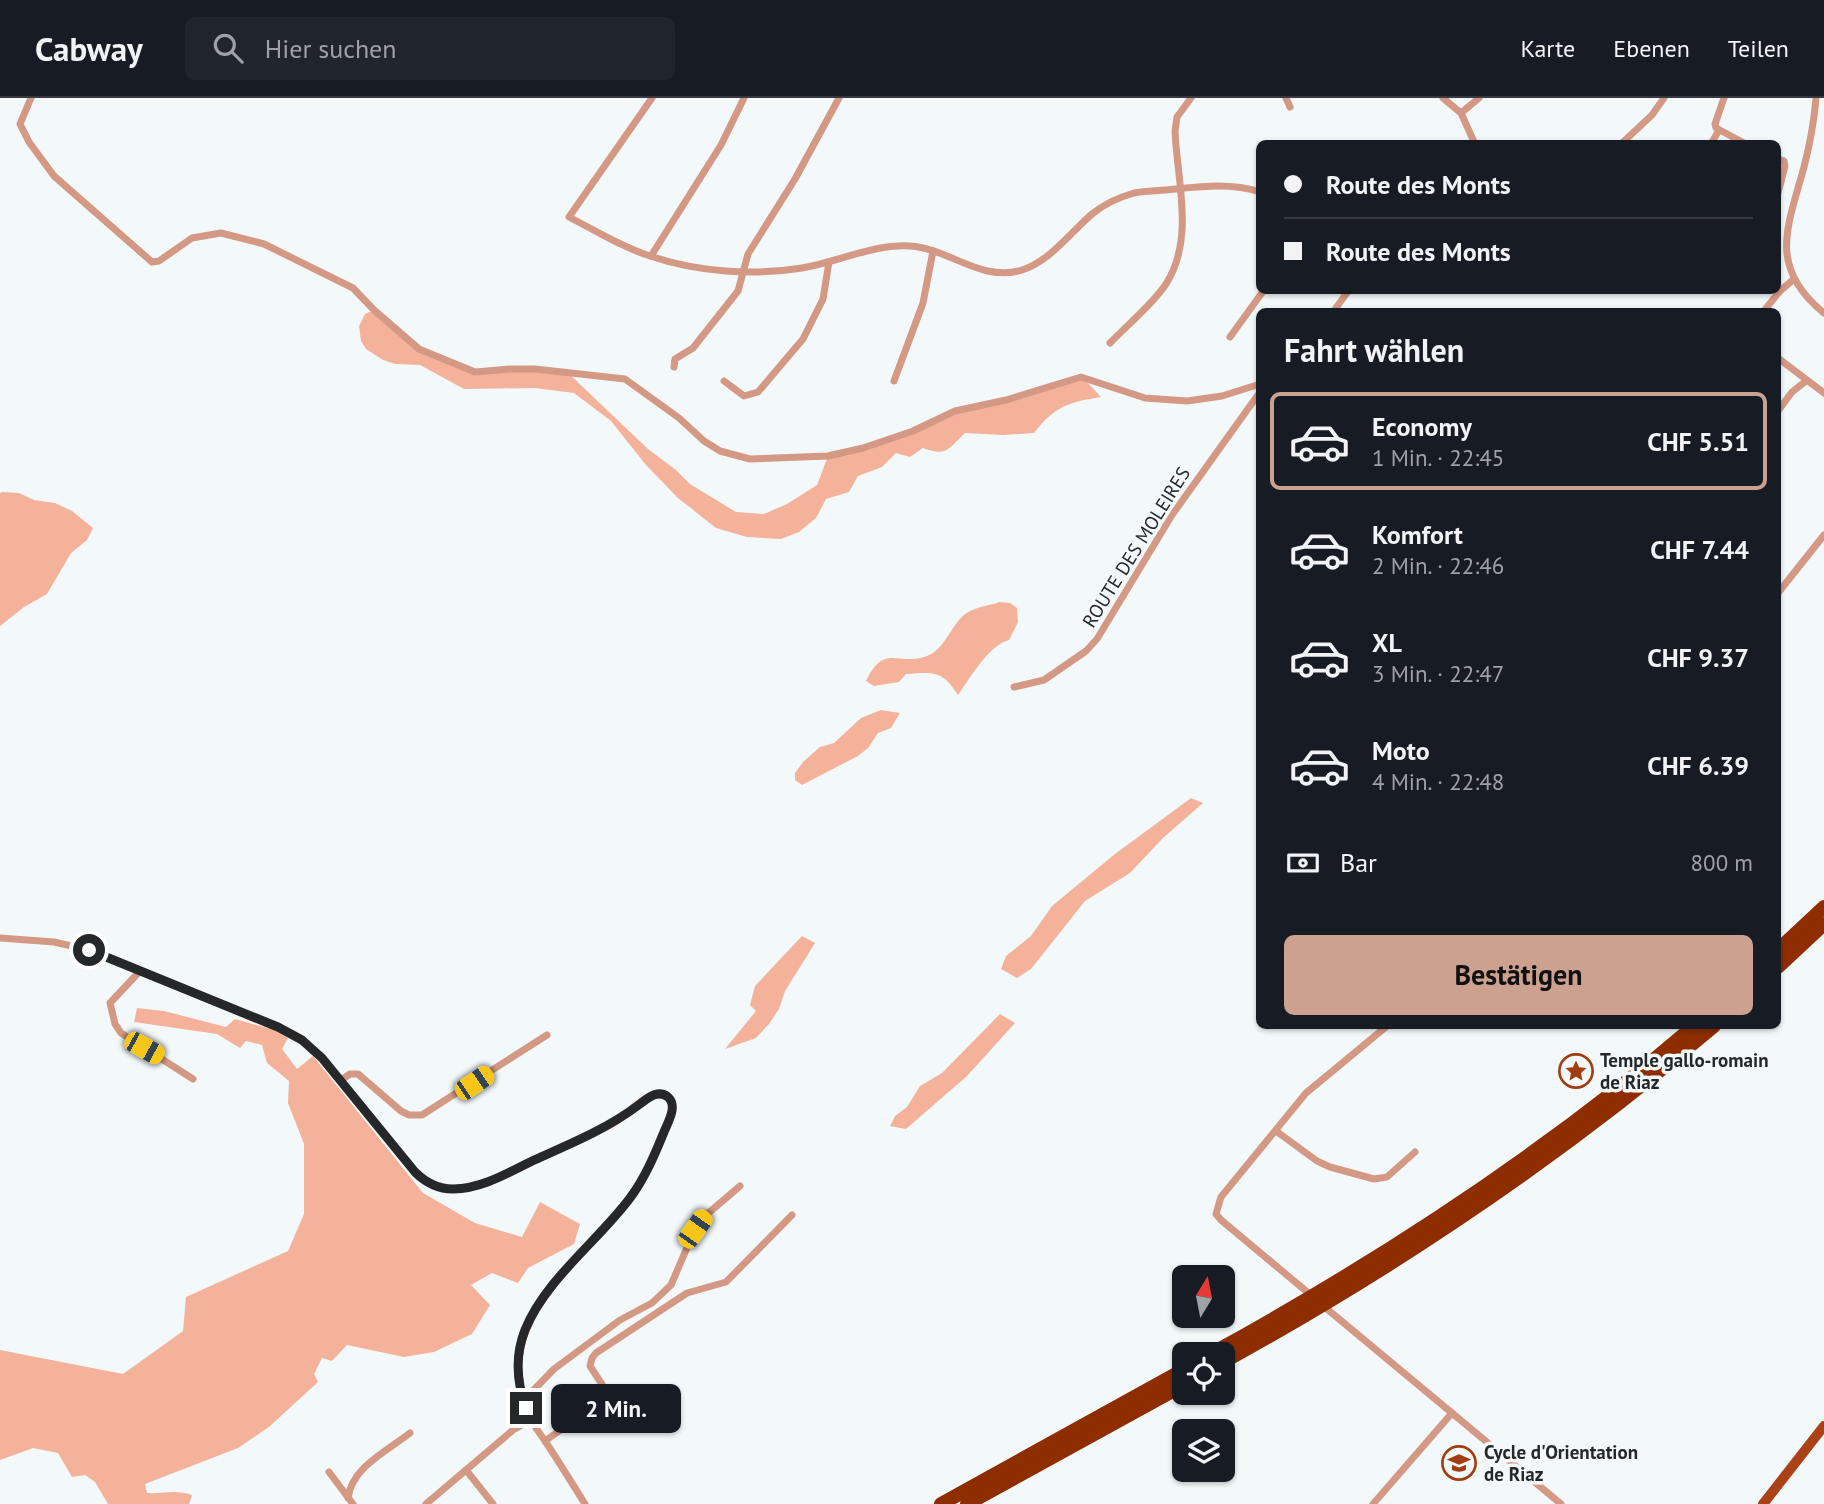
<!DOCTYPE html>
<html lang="de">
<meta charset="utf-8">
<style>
body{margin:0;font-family:"PT Sans",sans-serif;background:#20242c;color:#f1f3f6;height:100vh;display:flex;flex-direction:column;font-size:26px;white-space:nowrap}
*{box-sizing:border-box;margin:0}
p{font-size:23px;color:#9ea1a6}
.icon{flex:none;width:38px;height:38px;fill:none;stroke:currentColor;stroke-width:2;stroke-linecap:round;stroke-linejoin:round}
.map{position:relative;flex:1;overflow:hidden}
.side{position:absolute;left:1256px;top:210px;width:525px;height:721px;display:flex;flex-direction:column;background:#171b24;border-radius:10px;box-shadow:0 2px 5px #0004}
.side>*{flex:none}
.banner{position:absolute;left:1256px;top:42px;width:525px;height:154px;border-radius:10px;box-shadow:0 2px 5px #0004;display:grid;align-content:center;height:154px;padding:0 28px;background:#171b24}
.needle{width:46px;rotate:10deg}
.tools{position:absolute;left:1172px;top:1167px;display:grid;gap:14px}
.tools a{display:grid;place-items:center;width:63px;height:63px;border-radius:10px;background:#171b24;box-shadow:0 2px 5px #0004;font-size:35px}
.end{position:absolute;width:32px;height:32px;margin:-16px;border:9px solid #252728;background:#fff;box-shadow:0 0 0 4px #fff}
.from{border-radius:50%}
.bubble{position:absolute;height:49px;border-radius:10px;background:#171b24;box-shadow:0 2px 5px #0004;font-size:23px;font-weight:700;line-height:49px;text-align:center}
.car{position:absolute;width:21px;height:42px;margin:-21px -10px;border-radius:9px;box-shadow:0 0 5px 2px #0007;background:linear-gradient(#f5c518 24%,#345 0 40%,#f5c518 0 76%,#345 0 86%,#f5c518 0)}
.banner b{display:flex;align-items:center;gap:24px;height:66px;font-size:26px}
.banner b+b{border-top:2px solid #363941}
.banner i{width:18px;height:18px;background:#f1f3f6}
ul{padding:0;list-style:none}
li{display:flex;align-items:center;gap:21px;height:98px;margin:0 14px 10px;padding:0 14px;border:4px solid transparent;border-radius:10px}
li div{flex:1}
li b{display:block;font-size:26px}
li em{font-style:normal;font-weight:700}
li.selected{border-color:#cda18f}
li>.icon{width:63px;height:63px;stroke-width:1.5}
h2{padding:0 28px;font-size:32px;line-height:84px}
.pay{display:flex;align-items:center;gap:18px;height:77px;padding:0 28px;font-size:26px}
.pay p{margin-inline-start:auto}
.primary-button{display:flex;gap:14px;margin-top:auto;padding:14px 28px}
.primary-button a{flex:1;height:80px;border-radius:10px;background:#cda18f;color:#111;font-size:28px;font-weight:700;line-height:80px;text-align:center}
header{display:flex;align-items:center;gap:42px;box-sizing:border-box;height:98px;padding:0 35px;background:#171b24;border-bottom:2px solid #363941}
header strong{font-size:33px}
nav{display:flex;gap:38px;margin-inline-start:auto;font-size:24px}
.search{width:490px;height:63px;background:#20242c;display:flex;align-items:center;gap:18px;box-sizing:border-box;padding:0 24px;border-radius:10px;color:#9ea1a6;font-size:26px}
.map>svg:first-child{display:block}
.green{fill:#f4b29b}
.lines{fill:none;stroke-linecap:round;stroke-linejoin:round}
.minor{stroke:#d49984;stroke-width:7}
.primary{stroke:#ab4217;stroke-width:10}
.motorway{stroke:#8d2d00;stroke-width:14}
.route{stroke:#252728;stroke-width:9}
.labels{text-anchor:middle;stroke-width:7;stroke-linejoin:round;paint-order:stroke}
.street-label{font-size:19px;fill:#252728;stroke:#f3f9fb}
.poi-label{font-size:19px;font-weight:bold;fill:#252728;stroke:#f3f9fb;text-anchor:start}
</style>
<header>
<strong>Cabway</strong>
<div class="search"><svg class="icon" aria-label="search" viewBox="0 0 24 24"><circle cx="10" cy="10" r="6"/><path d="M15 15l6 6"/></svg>Hier suchen</div>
<nav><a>Karte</a><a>Ebenen</a><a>Teilen</a></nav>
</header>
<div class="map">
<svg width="1824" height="1406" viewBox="0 0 1824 1406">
<rect width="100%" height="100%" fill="#f3f9fb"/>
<g class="green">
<path d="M 374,212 L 419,251 L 475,274 L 566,273 L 648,351 L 676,372 L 690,386 L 736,414 L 764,416 L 787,406 L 817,387 L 828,358 L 863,350 L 952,315 L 1079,280 L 1087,284 L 1101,299 C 1069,304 1055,308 1034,335 L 1003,337 L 965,335 C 948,351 947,359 923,350 L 910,359 L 896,355 L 882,369 L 858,378 L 849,394 L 826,401 L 816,420 L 799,434 L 781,441 L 747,439 L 716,430 L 678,400 L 646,367 L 611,323 L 574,295 L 535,290 L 464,291 L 420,267 L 395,266 L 383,262 L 366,251 L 361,243 L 359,228 L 365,216 Z"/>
<path d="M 2,394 L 19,395 L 34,402 L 55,405 L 72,413 L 93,430 L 87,442 L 71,455 L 47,496 L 24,509 L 0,528 L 0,395 Z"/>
<path d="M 1000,504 L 1010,505 L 1017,510 L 1018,524 L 1009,542 C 989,547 970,580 958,597 C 942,572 934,574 906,576 L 899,584 L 874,588 L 866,583 C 885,544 897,569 927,558 C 945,551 950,529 964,517 C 973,509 988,508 1000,504 Z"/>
<path d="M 881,612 L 900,615 L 891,630 L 878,635 L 868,650 L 858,658 L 802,687 L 795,682 L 795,675 L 803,664 L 820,649 L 834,645 L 861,620 Z"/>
<path d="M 1191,700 L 1203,705 L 1163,740 L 1130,775 L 1085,803 L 1031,871 L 1017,880 L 1001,871 L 1006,858 L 1031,838 L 1052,808 L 1115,756 Z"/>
<path d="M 802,838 L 815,845 L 785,893 L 779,911 L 769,926 L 756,940 L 725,951 L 756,913 L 750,907 L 755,888 Z"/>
<path d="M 137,910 L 164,913 L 226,929 L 235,921 L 274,932 L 288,940 L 282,951 L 297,971 L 313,958 L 423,1095 L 475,1125 L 522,1139 L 540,1104 L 580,1126 L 574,1146 L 528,1170 L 518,1185 L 492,1175 L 471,1187 L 490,1207 L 472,1236 L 434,1254 L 404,1259 L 347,1247 L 332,1263 L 322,1260 L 314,1276 L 318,1284 L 269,1329 L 238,1350 L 145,1386 L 147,1395 C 163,1396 176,1391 192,1397 L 189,1406 L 108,1406 L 95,1384 L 85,1377 L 72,1379 L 58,1355 L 33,1350 L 0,1362 L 0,1252 L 123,1276 L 183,1233 L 186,1199 L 288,1153 L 304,1116 L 304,1046 L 288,1005 L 289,983 L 267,965 L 262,947 L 246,943 L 240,950 L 217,936 L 134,924 Z"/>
<path d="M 1000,916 L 1015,925 L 967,978 L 906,1031 L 890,1028 L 895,1018 L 907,1009 L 920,988 L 942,975 Z"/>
</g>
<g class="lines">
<g class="minor">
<path d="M 31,0 L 20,26 L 29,44 L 54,78 L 152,164 L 159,163 L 192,140 L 221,135 L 264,146 L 353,190 L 374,212 L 419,251 L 475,274 L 510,271 L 535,271 L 625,281 L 679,320 L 704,343 L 720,353 L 750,361 L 828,358 L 863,350 L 913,333 L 955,313 L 1006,302 L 1081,279 L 1145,300 L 1187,303 L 1222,298 L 1260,286"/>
<path d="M 652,0 L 569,119 C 596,133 622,149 650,158 C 697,174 753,178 802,170 C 838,164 873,146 910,148 C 948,150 982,185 1022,172 C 1050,163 1070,135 1092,116 C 1103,107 1120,99 1134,95 C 1144,93 1155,93 1166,92 C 1197,89 1230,84 1260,94"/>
<path d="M 1286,0 L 1290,9"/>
<path d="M 1443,0 L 1461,15 L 1475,46"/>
<path d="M 1724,0 L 1715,26 L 1716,30 L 1746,46"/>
<path d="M 1816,0 C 1814,24 1810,46 1804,69 C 1788,128 1767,169 1824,215"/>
<path d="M 1461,15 L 1479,0"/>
<path d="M 1621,46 L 1652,17 L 1664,0"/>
<path d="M 1711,46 L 1719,32"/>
<path d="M 1778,61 L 1784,63 L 1785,68 L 1778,95"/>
<path d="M 651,158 L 721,47 L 744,0"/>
<path d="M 1333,214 L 1349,192"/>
<path d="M 1763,214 L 1780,193 L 1794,181"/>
<path d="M 1230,239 L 1264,192"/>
<path d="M 1110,245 C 1127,227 1153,206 1166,186 C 1195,140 1177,83 1175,33 L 1177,19 L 1191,0"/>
<path d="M 1778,260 L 1824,295"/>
<path d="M 674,269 L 675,261 L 693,250 L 738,193 L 748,156 L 795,81 L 839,0"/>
<path d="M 724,283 L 744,298 L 758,294 L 803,241 L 823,201 L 829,164"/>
<path d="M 894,283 L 923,205 L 933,153"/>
<path d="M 1778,313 L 1792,294 L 1806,283"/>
<path d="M 1778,495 L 1824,437"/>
<path d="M 1014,589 L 1044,582 L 1086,553 L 1097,541 L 1172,417 L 1260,294"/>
<path d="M 0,840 L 54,844 L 89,852 L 296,938 L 322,960 L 415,1074 C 425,1084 439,1091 453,1091 C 486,1091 520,1069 549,1056 C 572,1045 596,1036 617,1023 C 628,1015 643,998 657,996 C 668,994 673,1004 672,1013 C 662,1043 649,1074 630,1099 C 584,1163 491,1220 526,1311 C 530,1323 538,1333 545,1343 C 559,1364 572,1385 585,1406"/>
<path d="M 140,873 L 110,905 L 115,926 L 121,935 L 193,981"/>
<path d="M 341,982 L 350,976 L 358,976 L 401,1013 L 409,1017 L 422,1017 L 547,937"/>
<path d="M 1276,1033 L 1317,1063 L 1330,1069 L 1374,1081 L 1387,1079 L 1415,1054"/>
<path d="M 1312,1198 L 1221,1122 L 1216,1116 L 1221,1099 L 1306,995 L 1387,928"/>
<path d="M 1321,1206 L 1452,1315"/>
<path d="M 523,1303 L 554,1271 L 620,1222 L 652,1205 L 671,1187 L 695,1131 L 705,1118 L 740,1088"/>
<path d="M 545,1343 L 604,1301 L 605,1291 L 590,1268 L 592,1260 L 596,1255 L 687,1195 L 726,1184 L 792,1117"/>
<path d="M 466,1372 L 493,1406"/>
<path d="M 329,1374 L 353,1406"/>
<path d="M 348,1400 C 352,1369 387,1353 410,1335"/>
<path d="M 426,1406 L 513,1332 L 531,1322"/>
<path d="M 1373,1406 L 1452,1315 L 1561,1406"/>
</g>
<path class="primary" d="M 1763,1406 L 1824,1328"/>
<g class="motorway">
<path d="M 1778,852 L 1824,809"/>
<path d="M 1778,869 L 1824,826"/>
<path d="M 1211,1256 C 1382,1162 1546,1055 1694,928"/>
<path d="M 1223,1264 C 1398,1168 1562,1057 1714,928"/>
<path d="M 941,1406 L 1185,1271"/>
<path d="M 967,1406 L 1185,1286"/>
</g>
</g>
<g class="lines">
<path class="route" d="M 89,852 L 278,929 L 302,942 L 322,960 L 415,1074 C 425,1084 438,1091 453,1091 C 481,1091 508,1075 532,1063 C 570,1046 607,1031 640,1006 C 648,1000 658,991 668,999 C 678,1008 668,1024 664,1034 C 655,1056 645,1080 630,1100 C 598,1143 545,1182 525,1232 C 515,1257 517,1285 526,1310"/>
</g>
<defs>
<g id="sight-ring" transform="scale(1.75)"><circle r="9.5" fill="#f3f9fb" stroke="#a23d12" stroke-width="1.5"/><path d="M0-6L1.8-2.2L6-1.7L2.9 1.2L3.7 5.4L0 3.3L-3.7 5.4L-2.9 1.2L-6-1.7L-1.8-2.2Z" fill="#a23d12"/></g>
<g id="school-ring" transform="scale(1.75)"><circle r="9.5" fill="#f3f9fb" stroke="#a23d12" stroke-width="1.5"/><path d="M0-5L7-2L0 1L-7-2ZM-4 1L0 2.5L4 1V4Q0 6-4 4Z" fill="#a23d12"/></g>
</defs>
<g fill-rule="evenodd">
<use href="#sight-ring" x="1576" y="973"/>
<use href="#school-ring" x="1459" y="1365"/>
</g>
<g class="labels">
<g class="street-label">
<text transform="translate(1136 449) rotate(-58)" y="7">ROUTE DES MOLEIRES</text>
</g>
<g class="poi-label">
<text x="1600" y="969">Temple gallo-romain<tspan x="1600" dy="22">de Riaz</tspan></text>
<text x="1484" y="1361">Cycle d'Orientation<tspan x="1484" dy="22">de Riaz</tspan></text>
</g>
</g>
</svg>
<div class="tools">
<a><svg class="needle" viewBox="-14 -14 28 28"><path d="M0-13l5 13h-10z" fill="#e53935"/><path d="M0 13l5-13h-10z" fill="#9ea1a6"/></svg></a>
<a><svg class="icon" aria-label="locate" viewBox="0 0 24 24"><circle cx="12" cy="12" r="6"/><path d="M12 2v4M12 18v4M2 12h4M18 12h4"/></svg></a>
<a><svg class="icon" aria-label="layers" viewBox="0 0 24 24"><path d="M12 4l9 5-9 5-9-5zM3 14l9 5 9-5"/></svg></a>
</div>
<i class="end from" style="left:89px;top:852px"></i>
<i class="end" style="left:526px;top:1310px"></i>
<div class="bubble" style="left:551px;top:1286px;width:130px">2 Min.</div>
<i class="car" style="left:144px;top:950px;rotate:119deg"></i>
<i class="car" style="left:474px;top:985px;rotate:56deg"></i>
<i class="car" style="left:695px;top:1131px;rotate:35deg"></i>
<div class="banner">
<b><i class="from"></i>Route des Monts</b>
<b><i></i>Route des Monts</b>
</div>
<section class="side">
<h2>Fahrt wählen</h2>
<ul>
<li class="selected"><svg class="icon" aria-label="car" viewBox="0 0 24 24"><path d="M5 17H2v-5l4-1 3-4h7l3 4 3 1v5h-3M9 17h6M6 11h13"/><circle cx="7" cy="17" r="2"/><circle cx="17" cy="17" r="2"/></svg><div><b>Economy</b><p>1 Min. · 22:45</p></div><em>CHF 5.51</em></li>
<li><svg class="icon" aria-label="car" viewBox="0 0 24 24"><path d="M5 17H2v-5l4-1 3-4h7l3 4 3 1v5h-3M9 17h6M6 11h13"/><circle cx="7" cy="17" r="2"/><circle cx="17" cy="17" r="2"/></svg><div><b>Komfort</b><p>2 Min. · 22:46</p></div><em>CHF 7.44</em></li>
<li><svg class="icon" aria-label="car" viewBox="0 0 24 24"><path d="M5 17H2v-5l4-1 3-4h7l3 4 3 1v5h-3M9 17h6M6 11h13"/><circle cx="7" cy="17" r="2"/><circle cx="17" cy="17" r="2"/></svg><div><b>XL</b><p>3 Min. · 22:47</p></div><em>CHF 9.37</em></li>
<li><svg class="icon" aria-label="car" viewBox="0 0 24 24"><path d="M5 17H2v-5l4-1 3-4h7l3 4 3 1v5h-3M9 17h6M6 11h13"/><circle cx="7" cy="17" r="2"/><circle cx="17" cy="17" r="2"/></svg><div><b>Moto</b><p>4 Min. · 22:48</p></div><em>CHF 6.39</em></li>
</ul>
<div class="pay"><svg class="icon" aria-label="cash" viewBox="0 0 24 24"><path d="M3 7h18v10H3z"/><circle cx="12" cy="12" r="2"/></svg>Bar<p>800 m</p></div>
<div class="primary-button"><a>Bestätigen</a></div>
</section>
</div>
